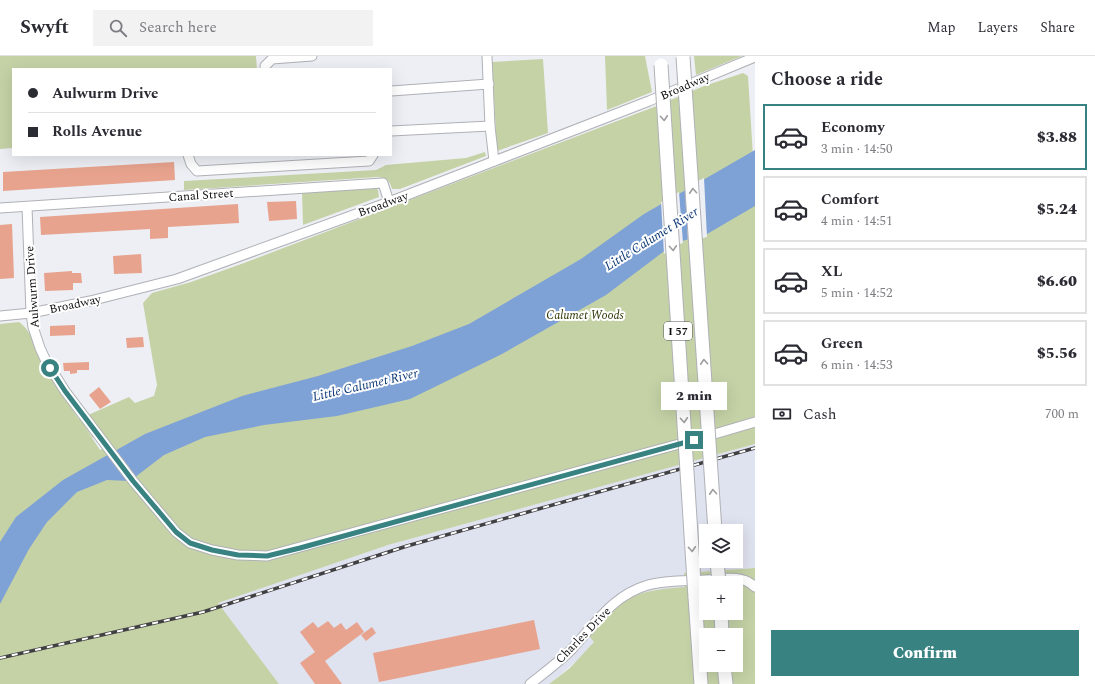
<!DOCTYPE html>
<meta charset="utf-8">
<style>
body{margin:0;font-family:Spectral,serif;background:#f2f2f3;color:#2b2b33;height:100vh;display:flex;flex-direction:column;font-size:15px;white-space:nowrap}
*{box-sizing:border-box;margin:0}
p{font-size:13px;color:#7c7c81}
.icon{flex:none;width:22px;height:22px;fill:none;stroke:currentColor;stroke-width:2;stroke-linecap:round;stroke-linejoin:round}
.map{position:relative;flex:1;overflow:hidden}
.sheet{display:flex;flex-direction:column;background:#fff;width:340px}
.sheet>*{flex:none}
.guide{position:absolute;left:12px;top:12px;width:380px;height:88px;border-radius:0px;box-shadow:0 4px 16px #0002;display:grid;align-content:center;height:88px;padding:0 16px;background:#fff}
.fabs{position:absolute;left:699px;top:468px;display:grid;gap:8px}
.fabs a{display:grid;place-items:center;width:44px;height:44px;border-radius:0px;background:#fff;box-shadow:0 4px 16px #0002;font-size:20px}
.end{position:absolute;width:18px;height:18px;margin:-9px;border:5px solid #398282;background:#fff;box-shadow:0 0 0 2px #fff}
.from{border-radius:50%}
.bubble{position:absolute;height:28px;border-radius:0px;background:#fff;box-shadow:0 4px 16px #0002;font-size:13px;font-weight:800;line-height:28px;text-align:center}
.guide b{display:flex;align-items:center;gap:14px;height:38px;font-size:15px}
.guide b+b{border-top:1px solid #e1e1e2}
.guide i{width:10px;height:10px;background:#2b2b33}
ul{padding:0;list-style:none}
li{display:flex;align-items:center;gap:12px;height:66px;margin:0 8px 6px;padding:0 8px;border:2px solid #e1e1e2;border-radius:0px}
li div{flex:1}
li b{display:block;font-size:15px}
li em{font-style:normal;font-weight:800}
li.active{border-color:#398282}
li>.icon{width:36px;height:36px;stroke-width:1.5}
h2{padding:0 16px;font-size:18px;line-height:48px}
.pay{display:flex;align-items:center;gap:10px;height:44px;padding:0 16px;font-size:15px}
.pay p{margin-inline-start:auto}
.action{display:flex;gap:8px;margin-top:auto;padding:8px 16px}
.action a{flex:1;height:46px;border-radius:0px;background:#398282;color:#fff;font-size:16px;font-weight:800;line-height:46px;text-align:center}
header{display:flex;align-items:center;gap:24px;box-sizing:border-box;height:56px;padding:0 20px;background:#fff;border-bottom:1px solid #e1e1e2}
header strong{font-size:19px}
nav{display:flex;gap:22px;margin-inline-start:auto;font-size:14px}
.search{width:280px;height:36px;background:#f2f2f3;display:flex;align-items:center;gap:10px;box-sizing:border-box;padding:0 14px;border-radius:0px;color:#7c7c81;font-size:15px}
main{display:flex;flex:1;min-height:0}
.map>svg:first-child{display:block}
.built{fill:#dfe2ef;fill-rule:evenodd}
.green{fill:#c5d2a6;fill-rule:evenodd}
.water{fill:#7ea1d6}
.pier{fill:#edeff5}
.building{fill:#e7a38e}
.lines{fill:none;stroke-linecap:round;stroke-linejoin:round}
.minor-casing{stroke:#afb1b6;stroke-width:11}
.highway-casing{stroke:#afb1b6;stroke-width:15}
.minor{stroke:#fff;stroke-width:9}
.highway{stroke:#fff;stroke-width:13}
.rail-casing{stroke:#414144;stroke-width:3.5}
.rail{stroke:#fff;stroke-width:2;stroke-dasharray:6;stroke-linecap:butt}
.highway-bridge-casing{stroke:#afb1b6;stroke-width:15;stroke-linecap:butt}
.highway-bridge{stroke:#fff;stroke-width:13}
.oneway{stroke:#9e9e9f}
.route{stroke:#398282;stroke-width:5}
.labels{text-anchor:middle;stroke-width:4;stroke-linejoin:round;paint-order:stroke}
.shield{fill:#fff;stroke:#555556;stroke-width:1}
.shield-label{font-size:11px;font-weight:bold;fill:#0c0c0e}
.street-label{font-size:12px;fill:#0c0c0e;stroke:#fff}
.park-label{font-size:12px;font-style:italic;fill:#2b3503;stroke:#fff}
.water-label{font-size:13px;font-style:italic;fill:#0c3775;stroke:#fff}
</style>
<header>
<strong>Swyft</strong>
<div class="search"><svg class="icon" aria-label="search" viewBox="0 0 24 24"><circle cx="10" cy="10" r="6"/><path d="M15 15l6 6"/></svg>Search here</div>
<nav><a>Map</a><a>Layers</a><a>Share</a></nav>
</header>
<main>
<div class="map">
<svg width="755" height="628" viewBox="0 0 755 628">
<rect width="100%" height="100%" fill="#edeff5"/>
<path class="built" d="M 755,388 L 755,512 L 684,517 L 685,531 L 654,534 L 630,542 L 618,549 L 590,580 L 594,586 L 580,602 L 549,628 L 279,628 L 217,547 L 388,489 ZM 706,475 L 736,475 L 736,505 L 706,505 Z"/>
<g class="green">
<path d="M 0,0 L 256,0 L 257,13 L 13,13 L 13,92 L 0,93 Z"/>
<path d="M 605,0 L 645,0 L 652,36 L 607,54 Z"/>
<path d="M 694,0 L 742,0 L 696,19 Z"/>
<path d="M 543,3 L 548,77 L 497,95 L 492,6 Z"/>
<path d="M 743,17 L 748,20 L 755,133 L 755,388 L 388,489 L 218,547 L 279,628 L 0,628 L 0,268 L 19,266 C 34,277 32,289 40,303 C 52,324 66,344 79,363 L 129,341 L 135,347 L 154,340 L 157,329 L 143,247 L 152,237 L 191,226 L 244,207 L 654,51 L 704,30 ZM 85,371 L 93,382 L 103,378 L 111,388 L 100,394 Z"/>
<path d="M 485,96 L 486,100 L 400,133 L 392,133 C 390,125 387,122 378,121 L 184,134 L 184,125 L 376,114 L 386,109 L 466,102 Z"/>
<path d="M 374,130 L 378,134 L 379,141 L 303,169 L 302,136 Z"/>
<path d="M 755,512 L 755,628 L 549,628 L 570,612 L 594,586 L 589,580 C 599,570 608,557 620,548 C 639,534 662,533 685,531 L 684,517 ZM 706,527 L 736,527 L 736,557 L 706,557 ZM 706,579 L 736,579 L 736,609 L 706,609 Z"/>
</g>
<path class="water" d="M 755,94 L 755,150 L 707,178 L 675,187 L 606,239 L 502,298 L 410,343 L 337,360 L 264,369 L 205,381 L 164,399 L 130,425 L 107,424 L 77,436 L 47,466 L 29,493 L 0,548 L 0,486 L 16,461 L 63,424 L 145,378 L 242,340 L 318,320 L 412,290 L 469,268 L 581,203 L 644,158 Z"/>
<g class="pier">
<path d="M 704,122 L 707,181 L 688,186 L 685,132 Z"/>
<path d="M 679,136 L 683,187 L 676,189 L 664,198 L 661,146 Z"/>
</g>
<g class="building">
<path d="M 174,106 L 175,124 L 3,135 L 3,116 Z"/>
<path d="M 296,145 L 297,163 L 269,165 L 267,146 Z"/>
<path d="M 238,148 L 239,167 L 168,171 L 168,182 L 150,183 L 150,173 L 41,179 L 40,161 Z"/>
<path d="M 12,168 L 14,222 L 0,223 L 0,169 Z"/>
<path d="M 141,198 L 142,217 L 114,218 L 113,200 Z"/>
<path d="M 72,215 L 72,217 L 81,217 L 82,227 L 73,227 L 73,234 L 45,235 L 44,217 Z"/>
<path d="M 75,269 L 75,279 L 50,280 L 50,270 Z"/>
<path d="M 143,281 L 144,291 L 127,292 L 126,282 Z"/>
<path d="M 89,306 L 89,314 L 77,314 L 77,317 L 70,318 L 70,315 L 64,315 L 63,307 Z"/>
<path d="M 99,331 L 111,346 L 100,353 L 89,339 Z"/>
<path d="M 534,564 L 540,593 L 379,626 L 373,597 Z"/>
<path d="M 328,565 L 334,572 L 341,567 L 346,574 L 357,566 L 364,576 L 325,605 L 342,628 L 315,628 L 300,607 L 315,596 L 300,576 L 313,566 L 318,572 Z"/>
<path d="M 372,571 L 376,577 L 366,585 L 361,579 Z"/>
</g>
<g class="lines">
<g class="minor-casing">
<g id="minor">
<path d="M 487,0 L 490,70 L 494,105"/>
<path d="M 265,13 L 265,10 L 272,3 L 312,0"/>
<path d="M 391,35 L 489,28"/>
<path d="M 391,75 L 490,70"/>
<path d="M 188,99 L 191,108 L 197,115 L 369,105 L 373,99"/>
<path d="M 27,151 L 31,257 L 33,271 L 40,292 L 46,305 L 65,335 L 133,425 L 176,476 L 190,487 L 212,494 L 238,499 L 267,500 L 694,384 L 755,366"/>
<path d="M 0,152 L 383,127 L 389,146"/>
<path d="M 0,260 L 31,257 L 90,245 L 177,223 L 389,146 L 649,45 L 755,1"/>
<path d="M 530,628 C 544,617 559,606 572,593 C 595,568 613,539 648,529 C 666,524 686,525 705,524 C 722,523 742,518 755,531"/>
</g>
</g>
<g class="highway-casing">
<g id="highway">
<path d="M 695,541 L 701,628"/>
<path d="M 721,557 L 722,579"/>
<path d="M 724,609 L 726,628"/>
</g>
</g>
<use href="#minor" class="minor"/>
<use href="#highway" class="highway"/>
<g class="rail-casing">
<path id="rail" d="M 0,602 L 203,556 L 407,490 L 755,392"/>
</g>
<use href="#rail" class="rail"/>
<g class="highway-bridge-casing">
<g id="highway-bridge">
<path d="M 683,1 L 715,475"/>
<path d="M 661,9 L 695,541"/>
<path d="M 717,505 L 719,527"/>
</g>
</g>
<use href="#highway-bridge" class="highway-bridge"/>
</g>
<defs><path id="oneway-chevron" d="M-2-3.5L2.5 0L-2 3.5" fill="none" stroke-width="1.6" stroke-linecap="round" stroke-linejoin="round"/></defs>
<g class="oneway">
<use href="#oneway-chevron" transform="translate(664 62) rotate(86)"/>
<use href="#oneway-chevron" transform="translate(693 135) rotate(-94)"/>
<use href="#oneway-chevron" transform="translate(673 192) rotate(86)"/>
<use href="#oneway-chevron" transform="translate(704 306) rotate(-94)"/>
<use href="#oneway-chevron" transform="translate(684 364) rotate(86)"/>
<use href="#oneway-chevron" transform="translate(713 436) rotate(-94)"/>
<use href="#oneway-chevron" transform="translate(692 493) rotate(86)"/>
</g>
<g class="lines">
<path class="route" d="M 50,312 L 65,335 L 133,425 L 176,476 L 190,487 L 212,494 L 238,499 L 267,500 L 300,492 L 694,384"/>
</g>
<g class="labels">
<rect class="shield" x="664" y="266" width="28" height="18" rx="3"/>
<g class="shield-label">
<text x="678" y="279">I 57</text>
</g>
<g class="street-label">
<text transform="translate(685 30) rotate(-23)" y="4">Broadway</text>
<text transform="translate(201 139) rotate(-4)" y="4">Canal Street</text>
<text transform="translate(383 148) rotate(-20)" y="4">Broadway</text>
<text transform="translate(32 231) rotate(-94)" y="4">Aulwurm Drive</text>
<text transform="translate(75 248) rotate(-12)" y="4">Broadway</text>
<text transform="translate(583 579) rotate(-46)" y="4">Charles Drive</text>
</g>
<g class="park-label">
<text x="585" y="263">Calumet Woods</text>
</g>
<g class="water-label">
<text transform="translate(651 182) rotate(-32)" y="5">Little Calumet River</text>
<text transform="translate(365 328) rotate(-13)" y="5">Little Calumet River</text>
</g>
</g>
</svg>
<div class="fabs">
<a><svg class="icon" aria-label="layers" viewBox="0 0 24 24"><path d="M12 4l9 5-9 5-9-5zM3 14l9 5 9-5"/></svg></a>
<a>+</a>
<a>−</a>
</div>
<i class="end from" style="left:50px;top:312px"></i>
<i class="end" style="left:694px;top:384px"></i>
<div class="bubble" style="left:661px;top:326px;width:66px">2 min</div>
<div class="guide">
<b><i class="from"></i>Aulwurm Drive</b>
<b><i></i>Rolls Avenue</b>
</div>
</div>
<section class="sheet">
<h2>Choose a ride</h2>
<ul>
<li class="active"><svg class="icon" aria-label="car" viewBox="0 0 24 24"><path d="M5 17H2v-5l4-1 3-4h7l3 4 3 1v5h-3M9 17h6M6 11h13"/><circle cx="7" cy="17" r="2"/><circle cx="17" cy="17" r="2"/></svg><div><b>Economy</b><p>3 min · 14:50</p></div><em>$3.88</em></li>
<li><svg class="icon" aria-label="car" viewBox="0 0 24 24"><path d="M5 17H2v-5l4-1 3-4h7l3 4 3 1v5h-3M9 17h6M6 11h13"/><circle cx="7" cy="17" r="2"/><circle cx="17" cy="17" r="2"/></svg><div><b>Comfort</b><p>4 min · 14:51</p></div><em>$5.24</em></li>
<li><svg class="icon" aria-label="car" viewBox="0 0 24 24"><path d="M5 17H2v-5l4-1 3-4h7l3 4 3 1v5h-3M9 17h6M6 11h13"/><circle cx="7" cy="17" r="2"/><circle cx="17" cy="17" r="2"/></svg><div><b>XL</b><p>5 min · 14:52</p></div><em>$6.60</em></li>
<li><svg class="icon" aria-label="car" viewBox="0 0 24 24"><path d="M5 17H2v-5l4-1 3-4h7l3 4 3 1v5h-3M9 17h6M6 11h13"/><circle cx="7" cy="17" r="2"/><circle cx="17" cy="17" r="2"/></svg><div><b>Green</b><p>6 min · 14:53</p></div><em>$5.56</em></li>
</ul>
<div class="pay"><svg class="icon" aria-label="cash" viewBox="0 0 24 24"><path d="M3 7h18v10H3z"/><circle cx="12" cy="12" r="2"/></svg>Cash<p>700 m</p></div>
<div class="action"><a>Confirm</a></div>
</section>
</main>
